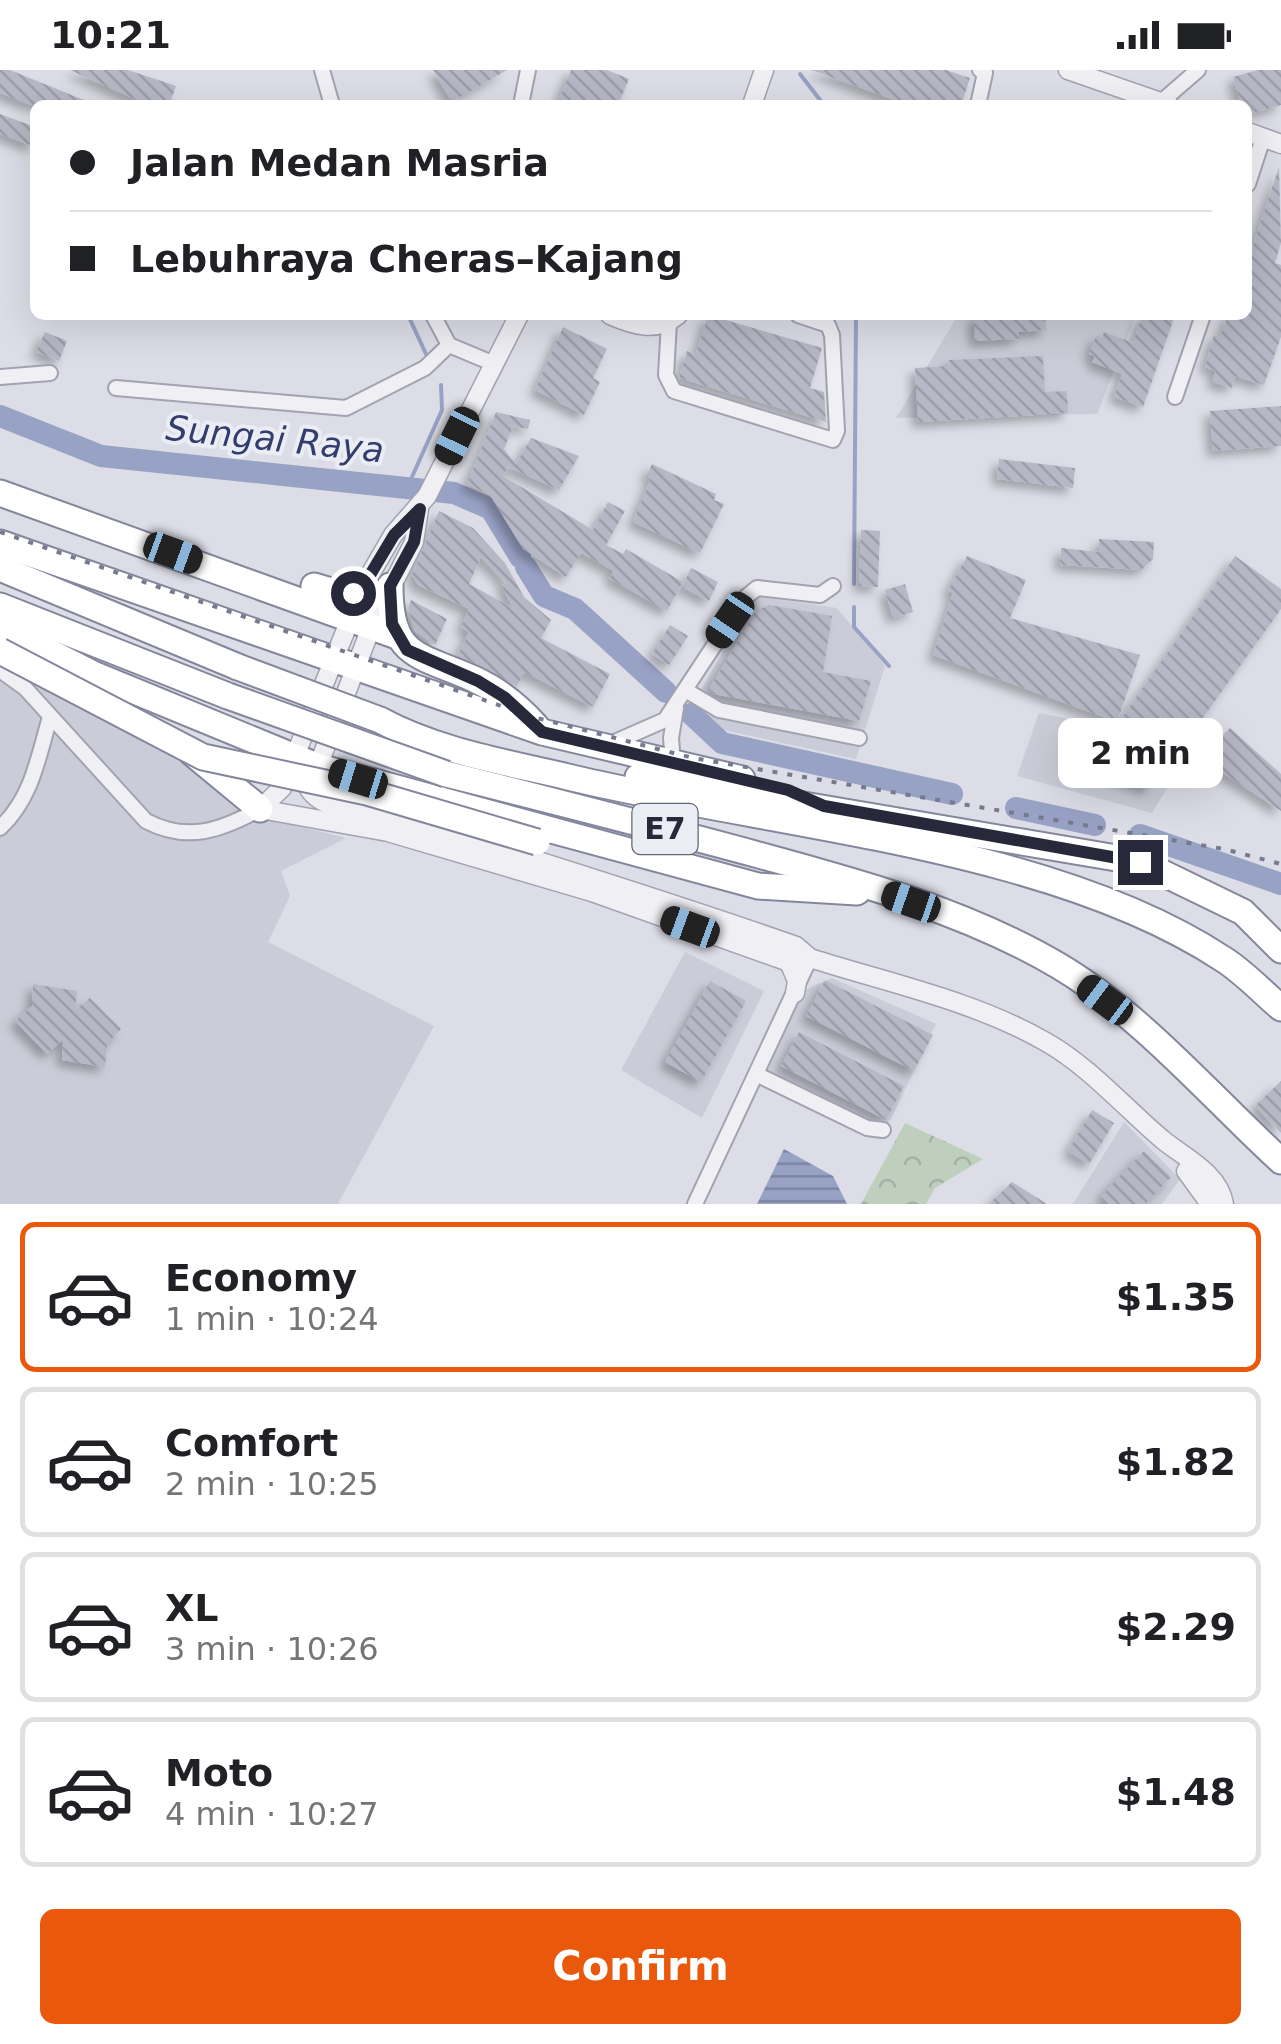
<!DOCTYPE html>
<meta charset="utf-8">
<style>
body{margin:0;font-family:"DejaVu Sans",sans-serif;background:#f2f2f2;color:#202124;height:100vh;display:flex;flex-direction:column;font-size:38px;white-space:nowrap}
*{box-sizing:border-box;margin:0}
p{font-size:32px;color:#757577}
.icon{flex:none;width:55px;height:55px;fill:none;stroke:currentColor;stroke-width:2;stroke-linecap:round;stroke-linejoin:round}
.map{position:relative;height:1134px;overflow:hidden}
.side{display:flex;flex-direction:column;background:#fff;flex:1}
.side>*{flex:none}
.guide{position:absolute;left:30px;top:30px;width:1222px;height:220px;border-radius:15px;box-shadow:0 10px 40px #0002;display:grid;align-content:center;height:220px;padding:0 40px;background:#fff}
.end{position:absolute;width:45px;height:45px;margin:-22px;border:12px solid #27293b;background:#fff;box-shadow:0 0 0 5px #fff}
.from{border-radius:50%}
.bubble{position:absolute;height:70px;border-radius:15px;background:#fff;box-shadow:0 10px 40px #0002;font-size:32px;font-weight:600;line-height:70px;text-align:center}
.car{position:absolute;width:30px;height:60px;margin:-30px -15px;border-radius:12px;box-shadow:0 0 8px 2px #0007;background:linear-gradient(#222 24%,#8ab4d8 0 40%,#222 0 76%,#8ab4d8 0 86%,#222 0)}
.guide b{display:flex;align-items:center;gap:35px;height:95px;font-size:38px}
.guide b+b{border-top:2px solid #e0e0e0}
.guide i{width:25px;height:25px;background:#202124}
ul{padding:18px 0 0;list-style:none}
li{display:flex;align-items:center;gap:30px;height:150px;margin:0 20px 15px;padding:0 20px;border:5px solid #e0e0e0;border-radius:15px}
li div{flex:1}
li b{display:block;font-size:38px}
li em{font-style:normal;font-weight:600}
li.selected{border-color:#ea580c}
li>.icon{width:90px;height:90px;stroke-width:1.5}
.cta{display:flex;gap:20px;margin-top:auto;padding:20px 40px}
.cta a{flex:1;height:115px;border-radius:15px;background:#ea580c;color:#fff;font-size:40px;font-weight:600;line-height:115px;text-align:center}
.status{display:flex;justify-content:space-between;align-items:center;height:70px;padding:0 50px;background:#fff;direction:ltr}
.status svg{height:28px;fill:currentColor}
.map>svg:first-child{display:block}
.built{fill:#caccd7}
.forest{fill:url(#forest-crowns)}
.water{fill:url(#water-rules)}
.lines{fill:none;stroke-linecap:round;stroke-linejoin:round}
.stream{stroke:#98a2c5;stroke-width:4}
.river{stroke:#98a2c5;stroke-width:22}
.building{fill:url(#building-back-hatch);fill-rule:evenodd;filter:url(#shadow)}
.minor-casing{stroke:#a2a3af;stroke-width:18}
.tertiary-casing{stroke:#a2a3af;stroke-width:21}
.motorway-casing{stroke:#84879c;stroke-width:29}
.minor{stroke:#efeff4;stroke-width:14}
.tertiary{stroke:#efeff4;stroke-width:18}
.motorway{stroke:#fff;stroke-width:25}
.rail{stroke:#77798e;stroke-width:4;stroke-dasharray:5 10;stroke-linecap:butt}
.motorway-bridge-casing{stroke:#84879c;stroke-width:29;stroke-linecap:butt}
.motorway-bridge{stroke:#fff;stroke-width:25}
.route{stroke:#27293b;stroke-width:12}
.labels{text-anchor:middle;stroke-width:8;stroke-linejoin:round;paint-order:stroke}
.shield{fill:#ebedf4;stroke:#626472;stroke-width:2.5}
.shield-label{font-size:30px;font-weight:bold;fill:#27293b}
.water-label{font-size:35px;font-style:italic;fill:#333d6d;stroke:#ebedf4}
</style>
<div class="status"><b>10:21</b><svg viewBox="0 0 49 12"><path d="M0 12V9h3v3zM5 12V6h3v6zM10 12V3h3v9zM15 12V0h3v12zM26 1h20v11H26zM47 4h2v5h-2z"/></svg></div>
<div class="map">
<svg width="1281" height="1134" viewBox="0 0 1281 1134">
<defs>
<pattern id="forest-crowns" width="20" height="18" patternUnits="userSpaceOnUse" patternTransform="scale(2.5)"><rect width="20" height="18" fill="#becfbe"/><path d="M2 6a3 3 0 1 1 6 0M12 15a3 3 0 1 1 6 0" fill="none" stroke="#a3b2a4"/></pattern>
<pattern id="water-rules" width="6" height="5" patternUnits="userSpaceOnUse" patternTransform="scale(2.5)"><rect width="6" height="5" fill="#98a2c5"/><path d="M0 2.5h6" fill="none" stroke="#7c84a1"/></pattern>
<pattern id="building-back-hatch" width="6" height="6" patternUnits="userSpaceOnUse" patternTransform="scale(2.5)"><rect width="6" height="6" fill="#b7b8c5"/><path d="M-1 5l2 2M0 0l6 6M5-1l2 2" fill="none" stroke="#9d9eaa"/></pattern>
<filter id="shadow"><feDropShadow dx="-6" dy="6" stdDeviation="5" flood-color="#0004"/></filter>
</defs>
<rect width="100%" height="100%" fill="#dcdde6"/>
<g class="built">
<path d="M 958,245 L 1136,245 L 1097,344 L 896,348 Z"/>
<path d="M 755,526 L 837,538 L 885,596 L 856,689 L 719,659 L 691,637 Z"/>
<path d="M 0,573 L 223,720 L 250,744 L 346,768 L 281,801 L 290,826 L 268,872 L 434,956 L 338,1134 L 0,1134 Z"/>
<path d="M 1039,643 L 1194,674 L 1152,743 L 1017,706 Z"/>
<path d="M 685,882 L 764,921 L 702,1048 L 621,1000 Z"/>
<path d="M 832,908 L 936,954 L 891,1049 L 883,1056 L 868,1054 L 767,1002 L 802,921 Z"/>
<path d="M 1124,1052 L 1180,1109 L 1162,1134 L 1073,1134 Z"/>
</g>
<path class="forest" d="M 905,1053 L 983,1089 L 935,1118 L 926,1134 L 861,1134 Z"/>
<path class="water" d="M 784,1079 L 833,1106 L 847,1134 L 757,1134 Z"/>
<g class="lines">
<g class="stream">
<path d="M 800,4 L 824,35"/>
<path d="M 309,32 L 310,35"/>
<path d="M 408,245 L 426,284"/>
<path d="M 407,418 L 442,340 L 441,315"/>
<path d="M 854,514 L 856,245"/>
<path d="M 854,537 L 854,557 L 889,596"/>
</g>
<g class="river">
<path d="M 0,346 L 101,386 L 454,423 L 491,439 L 520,487"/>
<path d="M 526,497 L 544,526 L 575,539 L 666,622"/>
<path d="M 691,644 L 722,673 L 952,724"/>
<path d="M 1016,738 L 1095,755"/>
<path d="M 1140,765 L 1281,814"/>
</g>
</g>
<g class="building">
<path d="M 0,0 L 10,0 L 96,35 L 31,35 L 0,23 Z"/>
<path d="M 70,0 L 128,0 L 176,16 L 169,35 L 148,35 Z"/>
<path d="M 433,0 L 507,0 L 452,32 Z"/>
<path d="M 571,0 L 607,0 L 629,9 L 618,35 L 557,35 Z"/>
<path d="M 811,0 L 946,0 L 970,8 L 961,35 L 909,35 Z"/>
<path d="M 1258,0 L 1281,0 L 1281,35 L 1253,43 L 1250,31 L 1241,34 L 1233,7 Z"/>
<path d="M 0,44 L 35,57 L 35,77 L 0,64 Z"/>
<path d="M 1279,97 L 1281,173 L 1275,193 L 1281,195 L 1281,267 L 1264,315 L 1235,306 L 1232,318 L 1212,312 L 1216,301 L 1205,297 L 1214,265 L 1220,267 L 1228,245 L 1248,245 L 1248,190 Z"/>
<path d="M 708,245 L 822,278 L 810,318 L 824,322 L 826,352 L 679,308 L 687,281 L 696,284 Z"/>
<path d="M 974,245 L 1045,245 L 1046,260 L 1018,262 L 1019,269 L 975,271 Z"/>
<path d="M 1142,245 L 1175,245 L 1143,337 L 1114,327 L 1122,304 L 1092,292 L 1095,286 L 1089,284 L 1096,266 L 1102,268 L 1104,262 L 1133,273 Z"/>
<path d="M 563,257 L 607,279 L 593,308 L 600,312 L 584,345 L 535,320 Z"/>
<path d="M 45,262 L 67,271 L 59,291 L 36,282 Z"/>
<path d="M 1043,286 L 1045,322 L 1067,321 L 1068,343 L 918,352 L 915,298 L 950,296 L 949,290 Z"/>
<path d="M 1281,336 L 1281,376 L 1213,381 L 1210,341 Z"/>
<path d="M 496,342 L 530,350 L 528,359 L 513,356 L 504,379 L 516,394 L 531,368 L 579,386 L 559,420 L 508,397 L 503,406 L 593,460 L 608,432 L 625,441 L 606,475 L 623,484 L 626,479 L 683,512 L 667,541 L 609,508 L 614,501 L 581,483 L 566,507 L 523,479 L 490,425 L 467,414 Z"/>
<path d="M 999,389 L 1075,398 L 1073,418 L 997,409 Z"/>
<path d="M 652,394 L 716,424 L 714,430 L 724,434 L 700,483 L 633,452 L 651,408 L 646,406 Z"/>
<path d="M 439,441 L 473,458 L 505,493 L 524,527 L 551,550 L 541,568 L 610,604 L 593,637 L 524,602 L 517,616 L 458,585 L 469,562 L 461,557 L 469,539 L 418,515 L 412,505 ZM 481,487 L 506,513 L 502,516 L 513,538 L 469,514 Z"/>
<path d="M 861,460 L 880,461 L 878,517 L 859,516 Z"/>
<path d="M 1099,469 L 1154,472 L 1153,489 L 1141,500 L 1060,495 L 1061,478 L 1099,482 Z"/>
<path d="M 967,486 L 1026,510 L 1010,548 L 1140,585 L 1117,652 L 933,585 L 953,523 L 948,520 Z"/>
<path d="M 1235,486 L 1281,519 L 1281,539 L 1189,667 L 1161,647 L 1155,656 L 1121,649 Z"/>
<path d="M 691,498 L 718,512 L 709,531 L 682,517 Z"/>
<path d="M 905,514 L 913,542 L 893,548 L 885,520 Z"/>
<path d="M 411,530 L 447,549 L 435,575 L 415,561 L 408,538 Z"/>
<path d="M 769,535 L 832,546 L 823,602 L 871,611 L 859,651 L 713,624 L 710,617 L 756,541 Z"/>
<path d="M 670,555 L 688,566 L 669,595 L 652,584 Z"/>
<path d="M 1081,658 L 1148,683 L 1143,697 L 1156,702 L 1149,719 L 1070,690 Z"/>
<path d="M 1230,658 L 1281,704 L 1281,741 L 1200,688 Z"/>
<path d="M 825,910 L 933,965 L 914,1001 L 806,946 Z"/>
<path d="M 710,911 L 746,931 L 701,1012 L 665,992 Z"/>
<path d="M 33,914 L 77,921 L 75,940 L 90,928 L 121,959 L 107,974 L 105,997 L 62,990 L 63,970 L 47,984 L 15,951 L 32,936 Z"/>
<path d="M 799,962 L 904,1016 L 886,1050 L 781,996 Z"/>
<path d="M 1281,1011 L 1281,1063 L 1255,1036 Z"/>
<path d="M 1092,1040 L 1114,1053 L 1089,1094 L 1068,1081 Z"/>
<path d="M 1144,1081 L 1171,1107 L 1145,1134 L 1109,1134 L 1101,1126 Z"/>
<path d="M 1012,1112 L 1047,1134 L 989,1134 Z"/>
</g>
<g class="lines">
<g class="minor-casing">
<g id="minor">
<path d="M 322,0 L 332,35"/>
<path d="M 1161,32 L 1198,0"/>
<path d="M 521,35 L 528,0"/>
<path d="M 978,35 L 985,3 L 980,0"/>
<path d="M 1248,114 L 1263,68"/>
<path d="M 433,245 L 449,275 L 492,293"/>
<path d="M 669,252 L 666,305 L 674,321 L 833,370 L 837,361 L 832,265 L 828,255 L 798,245"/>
<path d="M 0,307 L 50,303"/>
<path d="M 116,318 L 346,338 L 425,298 L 449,275"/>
<path d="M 1175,327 L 1203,245"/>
<path d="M 0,600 L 25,618 L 146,751 C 188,773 222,760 260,739"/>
<path d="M 687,621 L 719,640 L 859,668"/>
<path d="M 608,675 L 665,650 L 746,527 L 757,518 L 820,525 L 833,516"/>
<path d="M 673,692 L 671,668 L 676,638"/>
<path d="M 0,758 C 32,728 38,688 50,647"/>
<path d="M 758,1005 L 867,1058 L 883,1060"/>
<path d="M 695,1134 L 810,888"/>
</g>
</g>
<g class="tertiary-casing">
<g id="tertiary">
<path d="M 1068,0 L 1169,35"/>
<path d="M 752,35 L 764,0"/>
<path d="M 1248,62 L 1281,74"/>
<path d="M 610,245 C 633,255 656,263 678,245"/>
<path d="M 314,707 L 372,555 L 414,472 L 419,439"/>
<path d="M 309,719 C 326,745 374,740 402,748 C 534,790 666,830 796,876 L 810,888 C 888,913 975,931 1046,972 C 1090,997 1125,1038 1163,1070 C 1185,1088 1219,1103 1224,1134"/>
<path d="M 260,739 L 388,762 L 592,822 L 789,892 L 810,888"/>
<path d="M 260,739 L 282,718 L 364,515 L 393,465 L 427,426 L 519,245"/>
<path d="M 789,892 L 797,911 L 795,923"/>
<path d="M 1186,1101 L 1210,1134"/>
</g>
</g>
<g class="motorway-casing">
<g id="motorway">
<path d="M 0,423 L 397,566"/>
<path d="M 0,473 L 542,662 L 742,709"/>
<path d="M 0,498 L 238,597"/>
<path d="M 314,516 L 344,525 L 364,515"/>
<path d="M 390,516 C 390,588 418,584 474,609 C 498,620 519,637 536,656"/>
<path d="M 0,536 L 228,626"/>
<path d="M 0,557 L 93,604 L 319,697 L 758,816 L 857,822"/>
<path d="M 380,650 C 437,681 505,692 568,707 C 770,756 1050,775 1223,889 C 1244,902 1262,922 1281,938"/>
<path d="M 191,682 L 260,739"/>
<path d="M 446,704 C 549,730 652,756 755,784 C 858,812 966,841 1059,896 C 1143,946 1210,1026 1281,1091"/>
<path d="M 638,707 L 1140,792 L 1243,842 L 1281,880"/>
</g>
</g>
<use href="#minor" class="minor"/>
<use href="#tertiary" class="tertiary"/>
<use href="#motorway" class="motorway"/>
<path class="rail" d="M 0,462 L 533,647 L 693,688 L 1224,779 L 1281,794"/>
<g class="motorway-bridge-casing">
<g id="motorway-bridge">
<path d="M 0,581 L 203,687 L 367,722 L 537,772"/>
<path d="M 238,597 L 380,650"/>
<path d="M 228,626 L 446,704"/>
</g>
</g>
<use href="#motorway-bridge" class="motorway-bridge"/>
</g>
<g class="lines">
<path class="route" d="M 353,523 L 364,515 L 394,465 L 420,439 L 414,472 L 390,516 L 392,554 L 407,580 L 478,611 L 504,627 L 542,662 L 788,720 L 824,736 L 1140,792"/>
</g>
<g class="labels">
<rect class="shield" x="632.5" y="734" width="65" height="50" rx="8"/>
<g class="shield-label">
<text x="665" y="769">E7</text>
</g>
<g class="water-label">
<text transform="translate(275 369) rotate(6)" y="12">Sungai Raya</text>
</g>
</g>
</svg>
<i class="end from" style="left:353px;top:523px"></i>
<i class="end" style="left:1140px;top:792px"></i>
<div class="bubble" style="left:1058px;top:648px;width:165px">2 min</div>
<i class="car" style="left:457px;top:366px;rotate:206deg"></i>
<i class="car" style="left:173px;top:483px;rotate:110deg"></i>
<i class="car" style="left:730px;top:550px;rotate:214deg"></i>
<i class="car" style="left:358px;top:709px;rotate:287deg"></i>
<i class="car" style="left:911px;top:832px;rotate:289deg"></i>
<i class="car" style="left:690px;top:857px;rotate:290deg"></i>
<i class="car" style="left:1105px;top:930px;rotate:307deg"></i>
<div class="guide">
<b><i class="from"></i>Jalan Medan Masria</b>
<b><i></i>Lebuhraya Cheras–Kajang</b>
</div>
</div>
<section class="side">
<ul>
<li class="selected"><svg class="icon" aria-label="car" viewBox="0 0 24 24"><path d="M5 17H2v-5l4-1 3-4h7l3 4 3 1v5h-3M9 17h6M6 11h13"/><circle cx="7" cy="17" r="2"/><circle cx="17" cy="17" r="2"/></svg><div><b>Economy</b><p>1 min · 10:24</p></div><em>$1.35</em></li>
<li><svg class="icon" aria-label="car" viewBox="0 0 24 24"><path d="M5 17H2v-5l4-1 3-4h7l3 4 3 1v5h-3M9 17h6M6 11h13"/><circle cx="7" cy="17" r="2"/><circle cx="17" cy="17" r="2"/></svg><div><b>Comfort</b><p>2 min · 10:25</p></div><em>$1.82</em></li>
<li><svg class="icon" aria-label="car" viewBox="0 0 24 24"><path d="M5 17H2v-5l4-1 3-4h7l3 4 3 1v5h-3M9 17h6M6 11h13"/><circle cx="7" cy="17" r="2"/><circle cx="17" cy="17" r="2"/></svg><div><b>XL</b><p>3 min · 10:26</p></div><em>$2.29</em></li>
<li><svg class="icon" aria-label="car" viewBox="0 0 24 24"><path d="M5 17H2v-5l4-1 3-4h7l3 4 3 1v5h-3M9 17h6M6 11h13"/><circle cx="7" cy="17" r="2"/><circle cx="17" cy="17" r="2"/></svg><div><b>Moto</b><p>4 min · 10:27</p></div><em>$1.48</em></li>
</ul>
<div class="cta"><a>Confirm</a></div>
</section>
